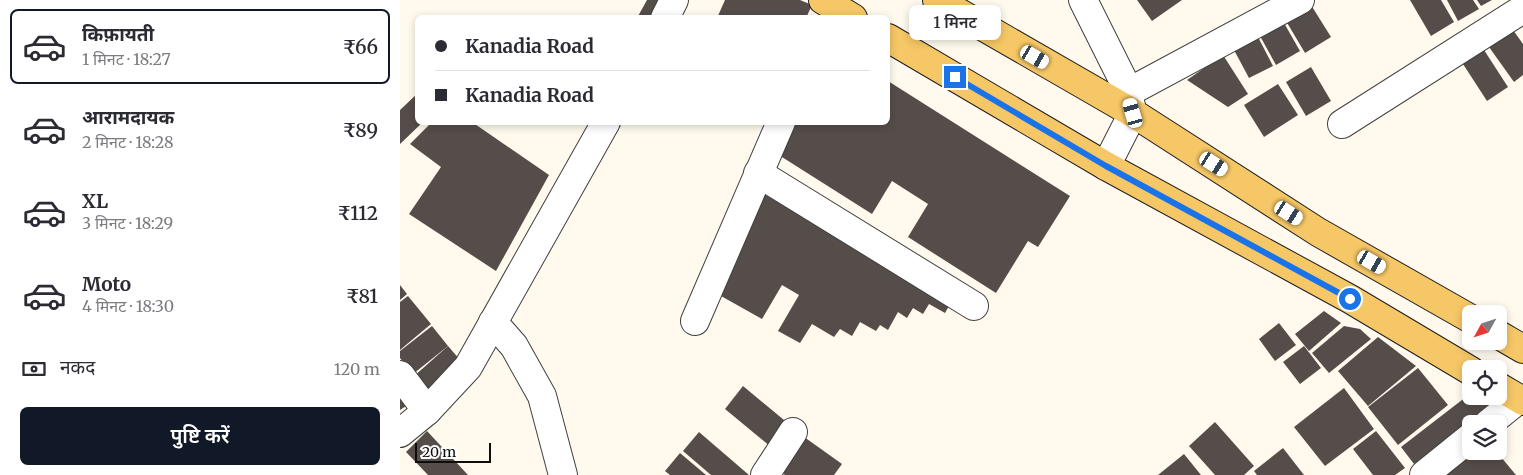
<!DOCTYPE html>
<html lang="hi">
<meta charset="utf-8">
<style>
body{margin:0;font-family:Merriweather,"Noto Sans Devanagari",serif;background:#f2f2f3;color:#2b2b33;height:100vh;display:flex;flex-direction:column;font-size:19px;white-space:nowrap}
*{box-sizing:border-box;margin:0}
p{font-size:16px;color:#7c7c81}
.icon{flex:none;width:28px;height:28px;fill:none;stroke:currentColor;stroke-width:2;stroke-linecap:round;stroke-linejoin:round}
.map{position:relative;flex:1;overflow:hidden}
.drawer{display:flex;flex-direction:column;background:#fff;width:400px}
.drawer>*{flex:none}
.banner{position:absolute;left:15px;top:15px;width:475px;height:110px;border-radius:8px;box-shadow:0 2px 8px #0003;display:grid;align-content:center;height:110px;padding:0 20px;background:#fff}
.needle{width:32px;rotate:230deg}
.fabs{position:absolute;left:1062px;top:305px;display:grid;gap:10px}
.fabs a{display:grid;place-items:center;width:45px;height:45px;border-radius:8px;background:#fff;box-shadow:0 2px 8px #0003;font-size:25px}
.scale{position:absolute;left:15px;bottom:12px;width:76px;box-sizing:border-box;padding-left:5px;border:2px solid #0d0d0d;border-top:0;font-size:14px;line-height:18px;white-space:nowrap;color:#0d0d0d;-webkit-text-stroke:4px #fff;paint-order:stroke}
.end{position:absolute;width:22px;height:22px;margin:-11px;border:6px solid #1a73e8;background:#fff;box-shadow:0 0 0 2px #fff}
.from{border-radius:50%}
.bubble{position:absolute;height:35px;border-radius:8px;background:#fff;box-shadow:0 2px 8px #0003;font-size:16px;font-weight:600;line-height:35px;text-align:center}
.car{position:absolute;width:15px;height:30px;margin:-15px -8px;border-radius:6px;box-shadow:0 0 4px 1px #0007;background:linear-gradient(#fff 24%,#345 0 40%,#fff 0 76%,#345 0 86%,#fff 0)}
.banner b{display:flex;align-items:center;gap:18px;height:48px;font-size:19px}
.banner b+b{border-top:1px solid #e1e1e2}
.banner i{width:12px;height:12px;background:#2b2b33}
ul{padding:9px 0 0;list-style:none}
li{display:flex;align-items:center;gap:15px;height:75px;margin:0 10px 8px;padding:0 10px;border:2px solid transparent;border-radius:8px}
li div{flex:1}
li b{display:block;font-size:19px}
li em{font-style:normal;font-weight:600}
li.on{border-color:#111827}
li>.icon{width:45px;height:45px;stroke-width:1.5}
.pay{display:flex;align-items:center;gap:12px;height:55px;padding:0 20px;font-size:19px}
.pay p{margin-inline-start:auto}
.action{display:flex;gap:10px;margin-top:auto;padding:10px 20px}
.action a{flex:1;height:58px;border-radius:8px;background:#111827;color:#fff;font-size:20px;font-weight:600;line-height:58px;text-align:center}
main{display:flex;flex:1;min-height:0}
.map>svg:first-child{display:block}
.building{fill:#554d49}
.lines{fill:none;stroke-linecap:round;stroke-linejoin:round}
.minor-casing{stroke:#404040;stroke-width:30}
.major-casing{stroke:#1e1e1e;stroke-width:30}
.minor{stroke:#fff;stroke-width:28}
.major{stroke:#f6c766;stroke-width:28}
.route{stroke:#1a73e8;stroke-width:6}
</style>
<main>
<section class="drawer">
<ul>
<li class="on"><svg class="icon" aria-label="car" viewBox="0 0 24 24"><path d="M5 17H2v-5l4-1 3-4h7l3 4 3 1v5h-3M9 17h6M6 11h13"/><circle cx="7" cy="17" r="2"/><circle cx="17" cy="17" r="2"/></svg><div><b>किफ़ायती</b><p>1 मिनट · 18:27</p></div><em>₹66</em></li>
<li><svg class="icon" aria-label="car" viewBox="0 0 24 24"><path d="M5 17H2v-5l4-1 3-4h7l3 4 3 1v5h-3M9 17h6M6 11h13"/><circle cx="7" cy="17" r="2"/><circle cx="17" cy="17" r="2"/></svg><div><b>आरामदायक</b><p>2 मिनट · 18:28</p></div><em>₹89</em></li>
<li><svg class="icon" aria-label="car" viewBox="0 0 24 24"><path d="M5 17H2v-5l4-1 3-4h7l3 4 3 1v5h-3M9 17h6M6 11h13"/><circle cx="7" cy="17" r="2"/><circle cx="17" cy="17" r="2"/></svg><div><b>XL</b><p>3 मिनट · 18:29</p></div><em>₹112</em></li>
<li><svg class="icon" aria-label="car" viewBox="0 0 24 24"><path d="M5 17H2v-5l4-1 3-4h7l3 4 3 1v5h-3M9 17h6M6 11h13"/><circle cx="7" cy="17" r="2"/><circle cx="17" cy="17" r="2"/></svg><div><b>Moto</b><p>4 मिनट · 18:30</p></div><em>₹81</em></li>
</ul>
<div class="pay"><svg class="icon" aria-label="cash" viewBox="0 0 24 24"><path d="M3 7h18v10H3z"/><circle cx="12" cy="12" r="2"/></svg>नकद<p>120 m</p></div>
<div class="action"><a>पुष्टि करें</a></div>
</section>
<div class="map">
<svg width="1123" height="475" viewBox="0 0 1123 475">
<rect width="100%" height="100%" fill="#fffaed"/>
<g class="building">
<path d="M 247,0 L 265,0 L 255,18 L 237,18 Z"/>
<path d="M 325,0 L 400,0 L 412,5 L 406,18 L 317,18 Z"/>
<path d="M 737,0 L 782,0 L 752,21 Z"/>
<path d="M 1010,0 L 1041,0 L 1054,22 L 1031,36 Z"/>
<path d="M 1047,0 L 1073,0 L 1079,9 L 1058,21 Z"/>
<path d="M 1077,0 L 1092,0 L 1081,6 Z"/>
<path d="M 911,5 L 931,37 L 905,53 L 886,21 Z"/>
<path d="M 884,23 L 900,51 L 876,65 L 860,36 Z"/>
<path d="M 1113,30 L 1123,44 L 1123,75 L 1114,82 L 1089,47 Z"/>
<path d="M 858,37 L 873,66 L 849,78 L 834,50 Z"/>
<path d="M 1084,50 L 1108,87 L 1087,101 L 1063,64 Z"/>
<path d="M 823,55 L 848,94 L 828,107 L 787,80 Z"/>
<path d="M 911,67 L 931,101 L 906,116 L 886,82 Z"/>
<path d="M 488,81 L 670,196 L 638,247 L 628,241 L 596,293 L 508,237 L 528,204 L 492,181 L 472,214 L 374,152 L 392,122 L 488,122 Z"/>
<path d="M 878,84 L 898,115 L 864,137 L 844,105 Z"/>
<path d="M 18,93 L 18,122 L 23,122 L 0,144 L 0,110 Z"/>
<path d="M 32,122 L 72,122 L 149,175 L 96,271 L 9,214 L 41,167 L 10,144 Z"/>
<path d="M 363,185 L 553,299 L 545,313 L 529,304 L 523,314 L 513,308 L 507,318 L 498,312 L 488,330 L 480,325 L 476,331 L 460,322 L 452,336 L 440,329 L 434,337 L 412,324 L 400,343 L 378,331 L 399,295 L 382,285 L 362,319 L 321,296 L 335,242 Z"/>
<path d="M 0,285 L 7,294 L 0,300 Z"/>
<path d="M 8,296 L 31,324 L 0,350 L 0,302 Z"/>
<path d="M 924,311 L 941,323 L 909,351 L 895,334 Z"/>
<path d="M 879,323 L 896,345 L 875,361 L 859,339 Z"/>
<path d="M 32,326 L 48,346 L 13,374 L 0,358 L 0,351 Z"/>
<path d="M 944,326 L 960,329 L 971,339 L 929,373 L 912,353 Z"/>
<path d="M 978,337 L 1016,366 L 968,406 L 938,371 Z"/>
<path d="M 48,346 L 61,361 L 28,396 L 13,377 Z"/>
<path d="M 904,346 L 921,368 L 900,384 L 883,362 Z"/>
<path d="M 1018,368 L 1048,405 L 998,445 L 968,407 Z"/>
<path d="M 343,386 L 390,425 L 371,447 L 325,409 Z"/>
<path d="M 944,388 L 974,429 L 925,466 L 894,427 Z"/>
<path d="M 1071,393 L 1071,396 L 1081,396 L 1089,407 L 1014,464 L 1001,447 Z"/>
<path d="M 0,399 L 6,406 L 0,410 Z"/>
<path d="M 815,422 L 854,466 L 844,475 L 815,475 L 789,446 Z"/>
<path d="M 27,431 L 68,475 L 28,475 L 6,452 Z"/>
<path d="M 976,431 L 1005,468 L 995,475 L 973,475 L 953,449 Z"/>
<path d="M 299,432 L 349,475 L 311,475 L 283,451 Z"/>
<path d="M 400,434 L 442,464 L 434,475 L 385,475 L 375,468 Z"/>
<path d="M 883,448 L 904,475 L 857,475 L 854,471 Z"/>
<path d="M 1071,451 L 1096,451 L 1116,475 L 1037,475 Z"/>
<path d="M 280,453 L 306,475 L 270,475 L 265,471 Z"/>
<path d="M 784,454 L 801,475 L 758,475 Z"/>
</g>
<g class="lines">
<g class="minor-casing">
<g id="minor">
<path d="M 683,0 L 724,82 L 733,113 L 706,166"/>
<path d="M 265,18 L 274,0"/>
<path d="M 727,93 L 900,0"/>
<path d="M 942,124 L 1123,9"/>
<path d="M 358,173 L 574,306"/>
<path d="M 295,321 L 381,122"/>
<path d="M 93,322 L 114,346 L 142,396 L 163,475"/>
<path d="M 0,375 L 27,411"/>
<path d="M 1088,424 L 1119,399"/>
<path d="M 0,433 L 27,411 L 68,367 L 206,122"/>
<path d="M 365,475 L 393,432"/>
<path d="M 1024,475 L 1071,437"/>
</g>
</g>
<g class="major-casing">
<g id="major">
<path d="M 423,0 L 453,18"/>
<path d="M 537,0 L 733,113 L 918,232 L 1071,319"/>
<path d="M 488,38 L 706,166 L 950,299 L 1071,371"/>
<path d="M 1099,335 L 1123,349"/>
<path d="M 1099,387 L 1123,401"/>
</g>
</g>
<use href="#minor" class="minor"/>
<use href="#major" class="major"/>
</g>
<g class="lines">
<path class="route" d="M 555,77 L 706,166 L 950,299"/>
</g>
</svg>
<div class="fabs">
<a><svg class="needle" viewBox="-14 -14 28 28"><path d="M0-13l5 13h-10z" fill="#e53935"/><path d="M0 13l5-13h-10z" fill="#7c7c81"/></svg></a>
<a><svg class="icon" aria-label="locate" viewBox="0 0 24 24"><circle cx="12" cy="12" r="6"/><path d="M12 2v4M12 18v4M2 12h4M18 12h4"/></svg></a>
<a><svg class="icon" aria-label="layers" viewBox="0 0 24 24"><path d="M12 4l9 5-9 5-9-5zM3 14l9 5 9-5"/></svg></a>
</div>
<div class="scale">20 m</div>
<i class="end from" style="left:950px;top:299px"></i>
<i class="end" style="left:555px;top:77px"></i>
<div class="bubble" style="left:509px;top:5px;width:92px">1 मिनट</div>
<i class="car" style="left:635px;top:57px;rotate:120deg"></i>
<i class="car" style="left:733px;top:113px;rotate:344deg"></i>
<i class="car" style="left:814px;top:164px;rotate:123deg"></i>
<i class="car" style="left:889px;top:213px;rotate:123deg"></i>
<i class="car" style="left:972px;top:262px;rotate:120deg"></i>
<div class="banner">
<b><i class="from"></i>Kanadia Road</b>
<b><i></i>Kanadia Road</b>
</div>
</div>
</main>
